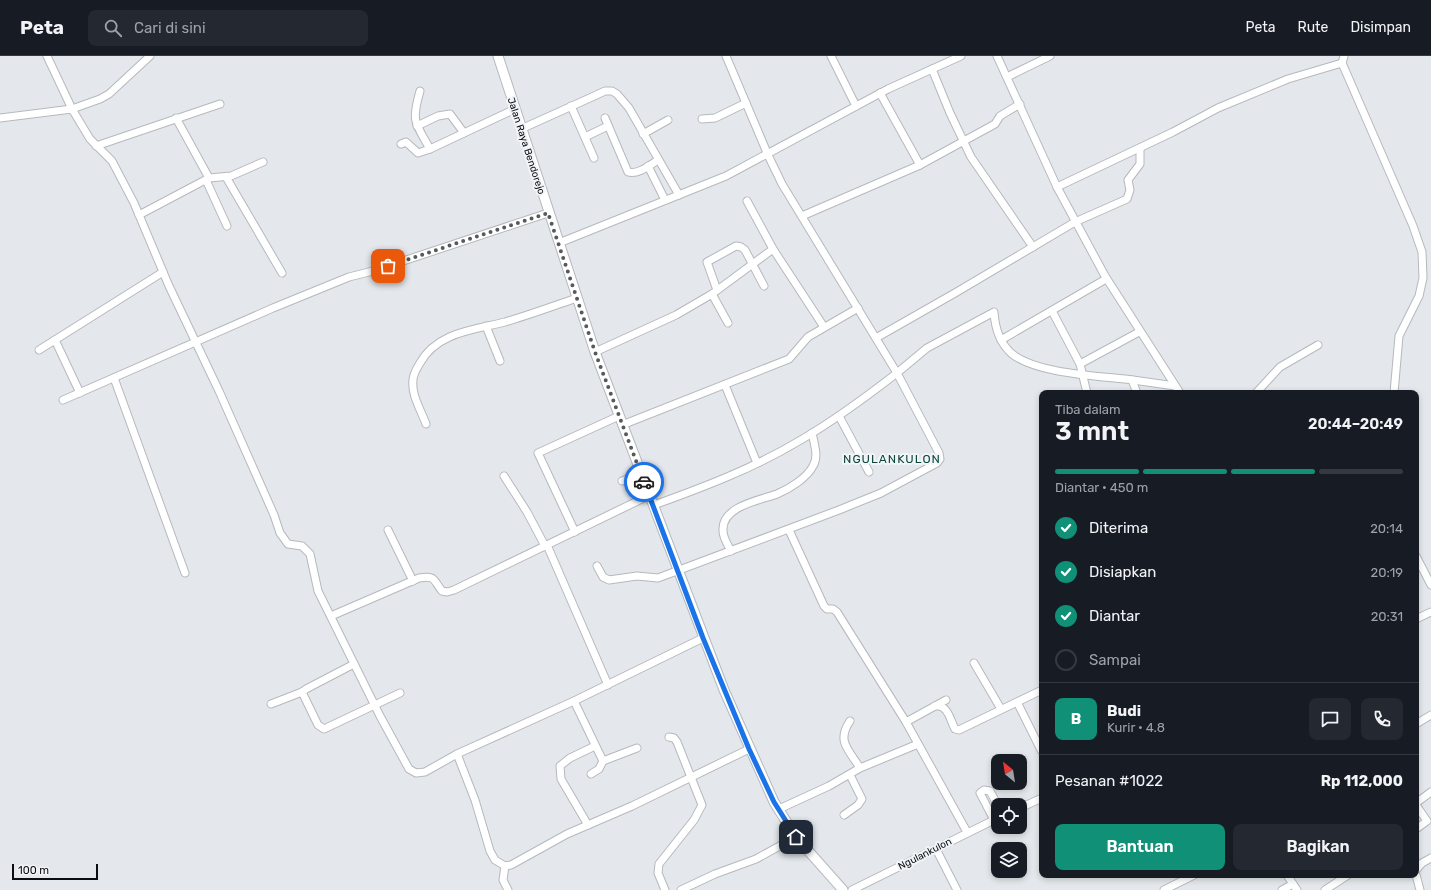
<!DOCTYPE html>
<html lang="id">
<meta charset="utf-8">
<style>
body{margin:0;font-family:Rubik,sans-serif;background:#242831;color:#f1f3f6;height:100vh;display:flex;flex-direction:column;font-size:15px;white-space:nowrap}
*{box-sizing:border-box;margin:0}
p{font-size:13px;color:#9ea1a6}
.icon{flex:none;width:22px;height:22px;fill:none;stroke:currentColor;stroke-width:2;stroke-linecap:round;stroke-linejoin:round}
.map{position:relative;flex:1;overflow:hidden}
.sheet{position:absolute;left:1039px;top:334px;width:380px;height:488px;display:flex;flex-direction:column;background:#171b24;border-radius:8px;box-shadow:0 2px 6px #0003}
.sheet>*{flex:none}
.needle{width:26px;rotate:330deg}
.controls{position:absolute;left:991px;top:698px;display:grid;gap:8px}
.controls a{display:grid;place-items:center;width:36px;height:36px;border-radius:8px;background:#171b24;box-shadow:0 2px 6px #0003;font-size:20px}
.scale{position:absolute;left:12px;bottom:10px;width:86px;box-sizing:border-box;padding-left:4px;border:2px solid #0b0d0e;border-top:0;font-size:11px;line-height:14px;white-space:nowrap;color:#0b0d0e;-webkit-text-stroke:3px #f1f5f9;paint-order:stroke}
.pin{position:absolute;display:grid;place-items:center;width:34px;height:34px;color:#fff;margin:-17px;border-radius:8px;box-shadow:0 2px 6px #0006}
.courier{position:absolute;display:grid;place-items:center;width:40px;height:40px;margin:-20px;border:3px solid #1a73e8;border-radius:50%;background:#fff;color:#222;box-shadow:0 1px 5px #0007}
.headline em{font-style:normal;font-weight:600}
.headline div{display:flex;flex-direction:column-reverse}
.headline{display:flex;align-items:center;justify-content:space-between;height:68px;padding:0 16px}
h1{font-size:26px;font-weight:600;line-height:30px}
.bar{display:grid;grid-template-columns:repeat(4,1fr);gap:6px 4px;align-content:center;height:48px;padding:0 16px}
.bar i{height:5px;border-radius:3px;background:#363941}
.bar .on{background:#0f9077}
.bar p{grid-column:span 4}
.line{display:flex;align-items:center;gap:10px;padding:0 16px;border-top:1px solid #363941}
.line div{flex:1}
.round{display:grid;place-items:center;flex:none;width:42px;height:42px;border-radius:8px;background:#242831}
ol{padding:0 16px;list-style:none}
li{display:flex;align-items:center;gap:12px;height:44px}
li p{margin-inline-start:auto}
li .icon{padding:4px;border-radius:50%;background:#0f9077;color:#fff;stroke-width:4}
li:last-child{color:#9ea1a6}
li i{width:22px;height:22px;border:2px solid #363941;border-radius:50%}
.cta{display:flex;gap:8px;margin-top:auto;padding:8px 16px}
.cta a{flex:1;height:46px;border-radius:8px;background:#0f9077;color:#fff;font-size:16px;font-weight:600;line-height:46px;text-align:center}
.cta a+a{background:#242831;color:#f1f3f6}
header{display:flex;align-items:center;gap:24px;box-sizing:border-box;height:56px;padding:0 20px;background:#171b24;border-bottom:1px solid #363941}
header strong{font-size:19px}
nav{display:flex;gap:22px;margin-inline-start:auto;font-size:14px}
.search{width:280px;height:36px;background:#242831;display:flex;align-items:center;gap:10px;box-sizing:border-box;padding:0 14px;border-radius:8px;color:#9ea1a6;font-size:15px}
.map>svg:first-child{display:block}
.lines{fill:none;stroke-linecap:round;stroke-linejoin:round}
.minor-casing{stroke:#b5b9bd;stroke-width:9}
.major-casing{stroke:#b5b9bd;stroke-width:11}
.minor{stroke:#fff;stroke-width:7}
.major{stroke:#fff;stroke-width:9}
.done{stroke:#575a5c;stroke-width:4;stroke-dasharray:0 7.2}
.route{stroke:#1a73e8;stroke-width:5}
.labels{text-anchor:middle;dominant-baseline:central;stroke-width:4;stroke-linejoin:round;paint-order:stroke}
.street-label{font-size:10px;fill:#0b0d0e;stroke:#f1f5f9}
.quarter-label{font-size:12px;letter-spacing:1px;fill:#0d4539;stroke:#f1f5f9}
</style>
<header>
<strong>Peta</strong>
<div class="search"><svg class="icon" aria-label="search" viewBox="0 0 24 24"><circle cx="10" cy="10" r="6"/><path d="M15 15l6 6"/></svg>Cari di sini</div>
<nav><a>Peta</a><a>Rute</a><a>Disimpan</a></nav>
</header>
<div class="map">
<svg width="1431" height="834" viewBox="0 0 1431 834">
<rect width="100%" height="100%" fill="#e4e8ec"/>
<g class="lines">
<defs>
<g id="minor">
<path d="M47,0l25,53 28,-10 9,-5 41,-38"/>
<path d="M831,0l25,50"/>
<path d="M997,0l60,131 48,89 75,117"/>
<path d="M1344,0l-2,7 71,163 9,26 1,26 -4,18 -20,40 -5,57"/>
<path d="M932,13l18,44 21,44 62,90"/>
<path d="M1007,21l43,-21"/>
<path d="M420,35c-9,31 -5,31 10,58"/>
<path d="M880,37l40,72"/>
<path d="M571,50l23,52"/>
<path d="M0,62l72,-9 18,30 22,22 22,42 35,83 50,105 55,124 6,18 8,11 14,2 8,8 8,37 62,125 29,53 7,4 9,-1 32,-18 117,-53 129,-63"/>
<path d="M176,62l33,60"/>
<path d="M605,62l23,54c10,3 22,-7 30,-12"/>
<path d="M702,63l13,-1 31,-15"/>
<path d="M417,70l21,-10 12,-2 14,19"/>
<path d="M521,73l71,-32 13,-6h7l5,3 12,14 50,87"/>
<path d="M643,78l25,-14"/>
<path d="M585,81l23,-11"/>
<path d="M401,88l5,-2 12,11 12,-4 85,-40"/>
<path d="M96,90l124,-42"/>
<path d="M648,110l17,34"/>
<path d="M226,121l56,96"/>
<path d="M206,124l21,46"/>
<path d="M1057,131l116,-55 45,-24 70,-29 54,-16"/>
<path d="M139,159l70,-37 22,-2 32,-14"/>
<path d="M802,160l118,-51 75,-41 5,-8 20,-12"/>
<path d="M559,187l167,-67 162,-87 73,-33"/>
<path d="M773,193l51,78"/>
<path d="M717,234l-10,-28 29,-16 5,1 4,3 19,36"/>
<path d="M712,238l16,29"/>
<path d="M1052,255l28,53 7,29"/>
<path d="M486,270l14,35"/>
<path d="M876,282l79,-45 120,-71 52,-23 3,-9 -2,-10 12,-16v-16"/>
<path d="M55,284l25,53"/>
<path d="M1001,284l105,-61"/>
<path d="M39,294l124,-78"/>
<path d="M595,296l81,-37 36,-21 61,-45 -26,-48"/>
<path d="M1080,308l59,-32"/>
<path d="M114,322l71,195"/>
<path d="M1132,324l5,13"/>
<path d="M725,329l32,78"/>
<path d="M1256,337l24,-26 38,-22"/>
<path d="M63,344l210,-92 76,-31 24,-6 175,-58"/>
<path d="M839,360l30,56"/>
<path d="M426,368c-5,-14 -15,-29 -13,-44 0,-6 4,-12 7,-17 17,-31 54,-33 85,-41 24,-7 48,-16 72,-24"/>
<path d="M622,369l167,-66 19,-22 50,-29"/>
<path d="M504,420l23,36 18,34"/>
<path d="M622,425l19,-7"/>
<path d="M654,449c50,-18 100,-37 145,-64 35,-20 67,-44 98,-68l-115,-189 -14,-29 -42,-99"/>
<path d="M388,474l25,51"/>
<path d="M789,474l35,76 3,3h6l4,3 69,110 61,110"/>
<path d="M575,476l-37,-79 81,-37"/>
<path d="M547,489l61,140"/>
<path d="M731,495c-3,-6 -8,-13 -8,-20 -2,-25 38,-31 54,-37 12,-5 30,-16 36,-28 6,-9 1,-23 -1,-33"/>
<path d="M1416,500l15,29"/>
<path d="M597,510l6,11 6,3 28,-4 21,2 181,-68 42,-17 56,-30 3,-4 -1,-6 -42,-80 30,-25 67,-36c1,16 5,30 17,41 24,21 90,23 122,27 14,2 28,4 42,6"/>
<path d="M331,560l88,-38c17,-3 14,2 23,13l5,1 7,-2 196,-95"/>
<path d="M1416,563l15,-7"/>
<path d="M974,607l27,46"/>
<path d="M302,636l16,33 6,4 76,-36"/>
<path d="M574,645l29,60 -4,8 -8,5"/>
<path d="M1017,646l25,-12"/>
<path d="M271,648l31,-12 4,-3 48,-25"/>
<path d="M935,650c13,-2 15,14 20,23l4,1 58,-28 25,50"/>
<path d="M850,665c-14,20 -1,29 10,47"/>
<path d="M906,666l40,-22"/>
<path d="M1416,668l15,-9"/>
<path d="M457,698l18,46 15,51 5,9 10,6 6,-1 56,-31 65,-28 117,-57"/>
<path d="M603,705l34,-13"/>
<path d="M1416,747l15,-11"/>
<path d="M1416,749l11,16 -11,8"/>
<path d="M1020,752l22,-10"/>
<path d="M779,753l50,-23 31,-18 58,-24"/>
<path d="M844,759l14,-10 4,-6 -12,-24"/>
<path d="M994,764l-14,-27 4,-3 6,1 8,15"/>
<path d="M588,769l-27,-46 -1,-13 10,-8 25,-12"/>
<path d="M936,793l21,41"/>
<path d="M505,810l-2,14 5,10"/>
<path d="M1416,814l6,-7 9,-5"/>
<path d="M1287,819l10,15"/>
<path d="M1416,819l4,15"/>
<path d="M665,834l-7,-17 1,-9 35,-44 8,-15 -25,-63 -3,-4 -5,-1"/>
<path d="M681,834l34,-16 41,-15 40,-22"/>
<path d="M852,834l146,-72"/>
<path d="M1164,834l30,-15"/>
<path d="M1282,834l11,-6"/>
<path d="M1325,834l23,-15"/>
</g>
<path id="major" d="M498,0l97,296 129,338 50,112 22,35 47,53"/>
</defs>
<!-- minor casing -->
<use href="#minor" class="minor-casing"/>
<!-- major casing -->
<use href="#major" class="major-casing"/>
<!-- minor -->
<use href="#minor" class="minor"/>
<!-- major -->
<use href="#major" class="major"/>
</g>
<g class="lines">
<!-- done -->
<path class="done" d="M388,210l160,-53 47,139 49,130"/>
<!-- route -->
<path class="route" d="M644,426l59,156 46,111 25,53 22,35"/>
</g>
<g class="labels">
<!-- street labels -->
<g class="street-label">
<text transform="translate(526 90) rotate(72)">Jalan Raya Bendorejo</text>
<text transform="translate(925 798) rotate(-27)">Ngulankulon</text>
</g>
<!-- quarter labels -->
<g class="quarter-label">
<text x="892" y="403">NGULANKULON</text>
</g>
</g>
</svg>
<div class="controls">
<a><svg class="needle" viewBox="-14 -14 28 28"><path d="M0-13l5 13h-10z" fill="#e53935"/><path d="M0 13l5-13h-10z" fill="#9ea1a6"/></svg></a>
<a><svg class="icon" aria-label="locate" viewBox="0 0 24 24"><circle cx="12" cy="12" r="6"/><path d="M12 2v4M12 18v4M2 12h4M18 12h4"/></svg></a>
<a><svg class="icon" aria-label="layers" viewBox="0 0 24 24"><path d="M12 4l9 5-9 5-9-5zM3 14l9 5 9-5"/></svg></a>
</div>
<div class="scale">100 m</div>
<div class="pin" style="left:388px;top:210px;background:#ea580c"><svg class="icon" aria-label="bag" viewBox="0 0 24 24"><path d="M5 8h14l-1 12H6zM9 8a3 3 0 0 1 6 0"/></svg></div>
<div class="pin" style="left:796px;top:781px;background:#1f2937"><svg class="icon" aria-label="home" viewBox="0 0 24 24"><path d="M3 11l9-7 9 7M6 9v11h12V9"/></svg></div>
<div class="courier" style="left:644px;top:426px"><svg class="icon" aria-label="car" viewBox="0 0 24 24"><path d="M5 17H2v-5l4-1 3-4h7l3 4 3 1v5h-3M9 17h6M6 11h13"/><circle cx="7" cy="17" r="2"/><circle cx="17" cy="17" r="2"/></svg></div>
<section class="sheet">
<div class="headline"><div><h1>3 mnt</h1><p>Tiba dalam</p></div><em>20:44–20:49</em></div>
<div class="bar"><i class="on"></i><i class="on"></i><i class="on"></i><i></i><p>Diantar · 450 m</p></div>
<ol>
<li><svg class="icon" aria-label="check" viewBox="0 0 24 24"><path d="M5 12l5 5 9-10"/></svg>Diterima<p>20:14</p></li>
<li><svg class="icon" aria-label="check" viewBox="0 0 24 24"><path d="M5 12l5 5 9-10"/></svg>Disiapkan<p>20:19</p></li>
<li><svg class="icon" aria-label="check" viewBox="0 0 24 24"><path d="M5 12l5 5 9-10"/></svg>Diantar<p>20:31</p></li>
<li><i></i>Sampai</li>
</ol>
<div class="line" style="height:72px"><b class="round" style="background:#0f9077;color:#fff">B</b><div><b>Budi</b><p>Kurir · 4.8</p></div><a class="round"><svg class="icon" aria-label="chat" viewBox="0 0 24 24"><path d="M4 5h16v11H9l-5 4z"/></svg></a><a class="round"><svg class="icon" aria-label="phone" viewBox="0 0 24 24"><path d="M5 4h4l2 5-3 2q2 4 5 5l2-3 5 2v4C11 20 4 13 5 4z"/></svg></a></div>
<div class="line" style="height:52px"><div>Pesanan #1022</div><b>Rp 112,000</b></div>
<div class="cta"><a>Bantuan</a><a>Bagikan</a></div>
</section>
</div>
